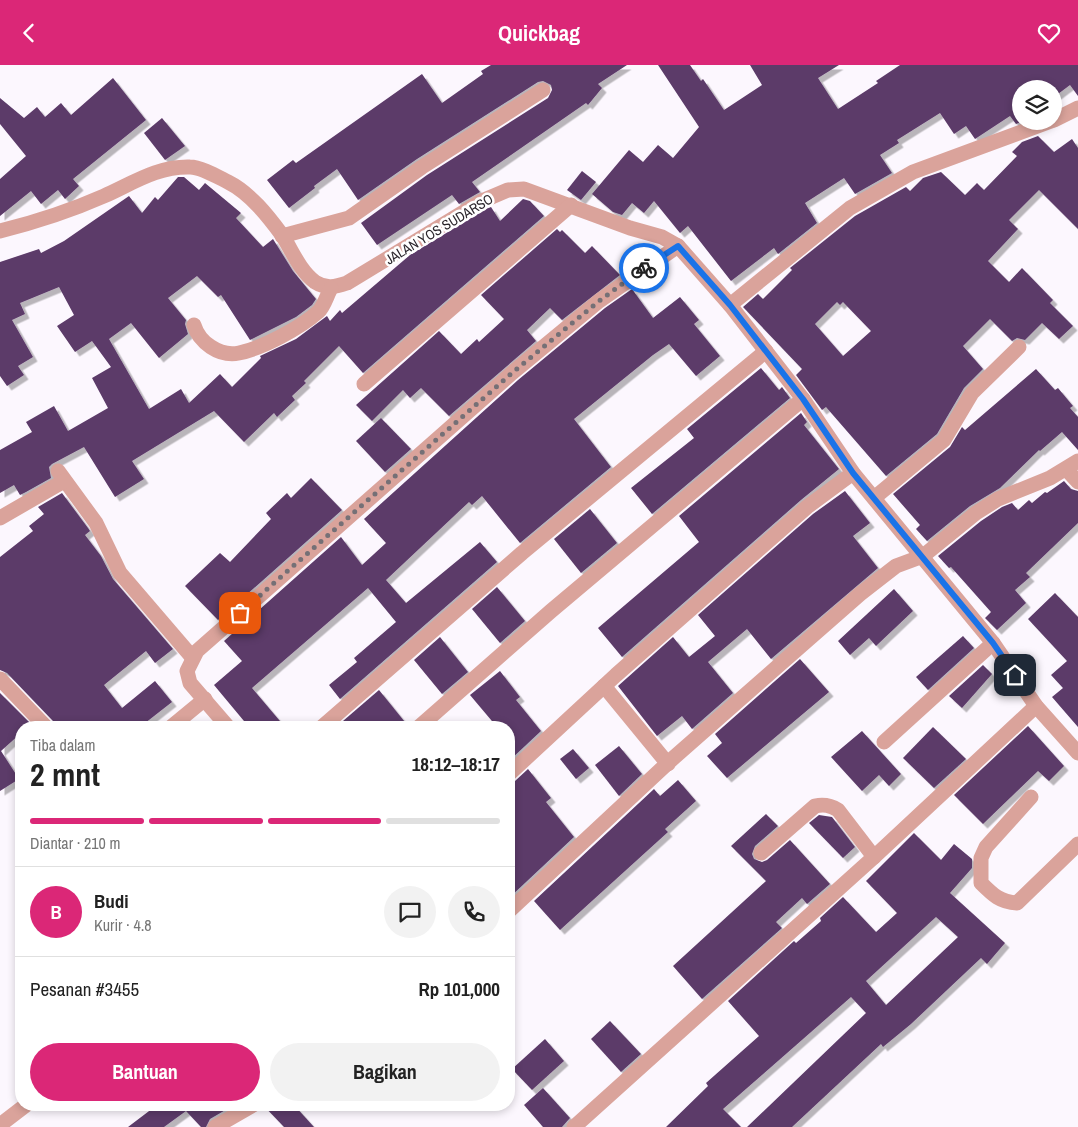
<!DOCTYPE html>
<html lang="id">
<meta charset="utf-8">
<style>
body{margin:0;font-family:"Archivo Narrow",sans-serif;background:#f2f2f2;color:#222;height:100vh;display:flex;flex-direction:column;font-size:19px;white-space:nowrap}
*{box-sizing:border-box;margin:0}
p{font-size:16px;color:#767676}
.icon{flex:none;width:28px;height:28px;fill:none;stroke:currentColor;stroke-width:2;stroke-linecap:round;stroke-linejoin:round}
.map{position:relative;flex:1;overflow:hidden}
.sheet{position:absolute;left:15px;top:656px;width:500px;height:390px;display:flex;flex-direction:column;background:#fff;border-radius:20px;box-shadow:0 2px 8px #0003}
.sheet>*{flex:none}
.controls{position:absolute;left:1012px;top:15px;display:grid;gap:10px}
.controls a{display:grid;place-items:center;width:50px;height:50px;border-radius:50%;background:#fff;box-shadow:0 2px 8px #0003;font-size:25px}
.pin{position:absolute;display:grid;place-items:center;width:42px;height:42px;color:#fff;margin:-21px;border-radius:10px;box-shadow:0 2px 8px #0006}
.courier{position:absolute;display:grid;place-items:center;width:50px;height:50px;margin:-25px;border:4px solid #1a73e8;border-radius:50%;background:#fff;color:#222;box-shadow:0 1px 6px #0007}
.headline em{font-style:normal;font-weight:800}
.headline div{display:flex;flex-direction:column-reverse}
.headline{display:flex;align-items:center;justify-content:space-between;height:85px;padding:0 15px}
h1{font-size:32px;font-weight:800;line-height:38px}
.bar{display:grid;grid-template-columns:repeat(4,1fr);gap:8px 5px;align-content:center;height:60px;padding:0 15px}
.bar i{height:6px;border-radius:4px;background:#e0e0e0}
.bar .current{background:#db2777}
.bar p{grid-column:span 4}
.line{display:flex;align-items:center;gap:12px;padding:0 15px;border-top:1px solid #e0e0e0}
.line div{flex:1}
.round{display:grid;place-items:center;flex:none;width:52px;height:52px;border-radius:26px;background:#f2f2f2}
.primary-button{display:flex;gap:10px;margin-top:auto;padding:10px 15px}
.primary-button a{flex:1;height:58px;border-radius:30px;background:#db2777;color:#fff;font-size:20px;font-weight:800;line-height:58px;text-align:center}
.primary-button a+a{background:#f2f2f2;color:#222}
header{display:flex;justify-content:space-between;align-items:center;height:65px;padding:0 15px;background:#db2777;color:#fff;font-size:22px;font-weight:800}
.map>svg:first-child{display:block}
.building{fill:#5c3a69;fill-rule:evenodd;filter:url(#shadow)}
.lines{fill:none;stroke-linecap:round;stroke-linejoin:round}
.minor{stroke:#daa39b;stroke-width:15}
.done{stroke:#757076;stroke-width:5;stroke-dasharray:0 9}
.route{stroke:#1a73e8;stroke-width:6}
.labels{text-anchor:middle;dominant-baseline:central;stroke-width:5;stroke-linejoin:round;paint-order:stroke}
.street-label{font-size:14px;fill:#2c272d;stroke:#fff}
</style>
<header><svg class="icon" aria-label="back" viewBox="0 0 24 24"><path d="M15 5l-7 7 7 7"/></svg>Quickbag<svg class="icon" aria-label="heart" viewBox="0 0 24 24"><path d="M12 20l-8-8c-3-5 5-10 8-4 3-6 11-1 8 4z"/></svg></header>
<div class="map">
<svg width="1078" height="1062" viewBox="0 0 1078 1062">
<defs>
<filter id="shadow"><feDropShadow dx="4.5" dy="4.5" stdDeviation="0" flood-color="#0004"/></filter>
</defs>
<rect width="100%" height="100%" fill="#fcf7fe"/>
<!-- building -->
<g class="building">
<path d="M491,0h136l-29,19 4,4 -14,17 -2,-2 -114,79 8,10 -21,12 -7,-9 -75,50 -16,-22 66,-48 121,-77 4,-8 -1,-5 -8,-4 -5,1 -121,77 -59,41 -21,-31 -23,17 1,2 -26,20 -22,-28 26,-20 3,3 126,-89 20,29 41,-29 -2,-3z"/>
<path d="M658,0h32l11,16 2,-2 21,31 38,-25 -12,-20h89l-21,13 20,31 40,-26 -2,-2 24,-16h178v31l-8,-11 -16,12v-8h-33v33l-5,2 -6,-8 -35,23 -9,-13 -12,8 -14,-21 -43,27 2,3 -19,12 12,18 -37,21 -11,-16 -39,25 12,20 -39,31 -4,-6 -43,33 -43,-55 -8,7 -26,-32 -10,12 -12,-10 -10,12 -9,-3 -21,-18 37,-44 14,12 15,-17 15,13 26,-31z"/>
<path d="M113,13l33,42 -73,59 6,7 -14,13 -7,-9 -17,14 -10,-13 -31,25v-37l26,-23 -26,-32v-26l24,20 13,-11 8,10 16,-14 10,12z"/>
<path d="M162,53l23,28 -20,14 -21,-27z"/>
<path d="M1038,71l16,16 18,-13 6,9v81l-39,-39 -30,30 9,9 -30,32 21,21 13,-14 31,32 -3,3 23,23 -14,13 -17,-16 -17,17 -8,-2 -5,3 -22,-22 -27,27 20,23 -19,19 -27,46 -51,42 -60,-69 -4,3 -26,-35 6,-6 -59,-62 15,-13 5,5 29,-29 -2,-2 65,-52 51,-29 4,4 13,-13 18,-6 24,23 12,-12 7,7 33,-34 -5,-4 10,-10zM837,237l3,3 3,-3 28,29 -28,25 -28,-32z"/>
<path d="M582,106l14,11 -15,18 -14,-10z"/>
<path d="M178,112h6l15,13 6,-7 36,30 -5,5 27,29 10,-8 20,32 23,28 -4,6 -16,12 -46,23 -29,-45 -3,2 -21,-21 -29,22 18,22 -1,4 3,10 -29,24 -28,-35 -22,16 40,70 32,-20 8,14 31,-29 12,13 29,-29 -1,-2 36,-17 31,-23 3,5 10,-11 2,3 68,-58 76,-46 5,-2 9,14 23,-22 7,2 14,15 -181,157 -24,-27 -35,35 2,2 -14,13 3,4 -18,17 -3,-4 -30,29 -30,-31 -82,50 12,18 -29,18 -31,-50 -32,17 -3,3 2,11 -25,14 -6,3 -6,-10 -14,8v-43l32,-18 -6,-10 28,-16 14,25 40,-23 -16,-30 19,-11 -19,-26 -17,11 -18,-26 17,-11 -15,-28 -39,16 5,11 -13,6 21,37 -15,9 6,9 -17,11 -7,-10v-114l39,-13 2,4 23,-12 65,-45 13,17 13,-16 3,3z"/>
<path d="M557,164l3,3 2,-2 23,23 7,-7 28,29 -58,45 -12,-12 -23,22 9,11 -87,75 -28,-28 -11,10 -7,-8 -31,31 -16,-16 83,-74 22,23 16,-15 2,3 25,-23 -23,-24z"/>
<path d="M632,224l21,29 27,-21 19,23 -5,4 26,32 -24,20 -27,-32 -16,11 -79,64 37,48 -91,76 -38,-47 -10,9 -3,-3 -83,78 20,23 74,-61 17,20 -157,137 -11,-14 28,-23 -3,-4 42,-36 -28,-34 -116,100 33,39h-36l-35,-42 28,-24 -18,-20 117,-104 21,28 24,-22 -22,-24 154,-139 87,-72z"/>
<path d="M761,303l18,22 3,-3 8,11 -138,116 -21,-26 63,-50 -7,-9z"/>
<path d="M1036,304l19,21 3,-2 15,18 -3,2 8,9v33l-16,-18 -22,19 -1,-1 -39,38 -30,18 -43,35 -11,-12 4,-4 -27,-31 57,-47 12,-20 3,3z"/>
<path d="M801,348l6,9 -3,3 35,44 -38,31 -179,157 -24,-29 101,-86 -20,-26z"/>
<path d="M381,353l30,31 -26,23 -29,-31z"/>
<path d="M311,413l31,32 -124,110 -33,-34 35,-33 10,9 41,-43 -5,-6 21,-20 4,5z"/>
<path d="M1064,416l7,8 7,2v32l-52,50 4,4 -15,13 11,13 -29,27 -12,-12 6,-6 -40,-45 -2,1 -11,-12 43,-35 21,-14 10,-4 6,7 11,-10 3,3 13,-11 2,1z"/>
<path d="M845,426l25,32 -17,13 25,32 -107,91 -24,-30 -39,33 25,31 -41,36 -10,-13 -25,20 -39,-50 55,-49 16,20 26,-21 -17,-21 115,-101z"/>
<path d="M62,428l26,35 2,3 -5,4 16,21 12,23 60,70 -18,14 -9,-12 -42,34 18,23 33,-27 17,21 -32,25h-85l-2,-6 -46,-48 -7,-3v-113l33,-26 -4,-5 15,-12 -6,-7z"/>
<path d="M590,444l27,34 -36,30 -27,-34z"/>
<path d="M497,522l28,34 -25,22 -28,-34z"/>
<path d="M894,524l19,22 -37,35 -7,-8 -19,17 -12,-14z"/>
<path d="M1055,528l23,24v110l-26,-30 11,-9 -12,-13 16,-14 -39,-42z"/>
<path d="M963,571l11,12 -46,42 -12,-13z"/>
<path d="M440,572l28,35 -26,22 -28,-34z"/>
<path d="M800,594l29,33 -102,86 -20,-22 15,-13 -7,-9z"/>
<path d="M983,600l9,9 -30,34 -13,-12z"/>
<path d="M500,606l20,26 -4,3 25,31 -32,30v-34h-12l-27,-32z"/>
<path d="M379,625l30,37h-73z"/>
<path d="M0,628l34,34h-13v6l-20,18 18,28 -19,12z"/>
<path d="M1028,661l36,40 -15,15 -11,-10 -55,53 -29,-29z"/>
<path d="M933,662l33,32 -32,29 -31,-30z"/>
<path d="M862,666l39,43 -12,12 -10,-11 -17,16 -31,-34z"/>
<path d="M619,681l23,28 -23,22 -24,-31z"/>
<path d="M573,684l16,19 -13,11 -16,-20z"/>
<path d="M528,704l23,29 -5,4 28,35 -65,61v-115l6,-2z"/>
<path d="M678,715l18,21 -31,28 3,3 -108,98 -26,-29 120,-112 6,7z"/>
<path d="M766,749l12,12 -23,20 -3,8 2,5 8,3 5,-2 23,-20 40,44 -23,20 -5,-6 -26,24 6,6 -80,71 -29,-33 93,-85 -35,-35z"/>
<path d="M819,750l13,2 23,30 -12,11 -34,-35z"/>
<path d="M914,768l27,27 13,-16 18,15v9l-22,25 55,50 -18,21 -6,-6 -70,66 -28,23 -2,-3 -89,83h-45l119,-114 -15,-16 -128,112 18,18h-75l42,-41 -2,-3 53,-47 -31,-35 66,-60 2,2 25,-22 -1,-3 23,-21 33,35 21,-19 -31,-32zM936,852l22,20 -72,68 -20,-24z"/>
<path d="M610,956l31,33 -20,18 -30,-33z"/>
<path d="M545,974l19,22 -32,29 -20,-21z"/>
<path d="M543,1023l27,30 -8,9h-19l-19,-22z"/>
<path d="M157,1040h77l-24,14 -4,8h-5l-15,-16 -22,16h-36z"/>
<path d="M263,1040h31l20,22h-30z"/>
</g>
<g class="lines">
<!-- minor -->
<g class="minor">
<path d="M1054,55l24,-12"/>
<path d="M0,166c36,-9 70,-20 104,-35 29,-13 54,-30 86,-29 11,0 28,10 38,15 22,11 40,34 54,53 10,15 17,35 33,47 11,7 20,5 32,1l135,-82 26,-11 16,-1 106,39 32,9 16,9 52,59 73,94 50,74 140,170 43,63 42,47"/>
<path d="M282,171l67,-18 73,-51 121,-77"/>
<path d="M730,240l120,-97 63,-36 138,-51"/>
<path d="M194,260c5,17 25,32 45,28 24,-5 61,-25 79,-41 6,-5 9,-17 13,-24"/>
<path d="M364,319l207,-179"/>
<path d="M1066,404l12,13"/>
<path d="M58,406l38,52 24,50 72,84"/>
<path d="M874,433l70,-58 28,-47 47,-46"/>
<path d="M0,453l64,-37"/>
<path d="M0,614l46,48"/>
<path d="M604,621l64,78"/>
<path d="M171,662l34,-28"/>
<path d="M228,662l-38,-44 -3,-12 10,-20 315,-278 87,-72 79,-55"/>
<path d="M322,662l200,-174 244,-202"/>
<path d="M419,662l132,-116 252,-212"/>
<path d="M884,677l109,-99"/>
<path d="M509,709l107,-99 191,-168 46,-34"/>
<path d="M1031,732l-45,50 -5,11v25c12,12 19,19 36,20l61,-59"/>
<path d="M761,788l54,-47c9,-2 15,-1 23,4l36,47"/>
<path d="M509,846l161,-150 190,-167 36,-28 27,-10 53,-43 22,-14 52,-21 28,-17"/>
<path d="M0,1060l26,-20"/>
<path d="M215,1062l38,-22"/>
<path d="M574,1062l300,-270 162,-151"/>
</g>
</g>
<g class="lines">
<!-- done -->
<path class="done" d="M240,548l272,-240 87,-72 45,-33"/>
<!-- route -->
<path class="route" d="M644,203l34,-22 52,59 73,94 50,74 140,170 22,32"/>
</g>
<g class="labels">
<!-- street labels -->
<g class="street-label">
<text transform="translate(439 164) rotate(-31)">JALAN YOS SUDARSO</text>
</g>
</g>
</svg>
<div class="controls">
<a><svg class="icon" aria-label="layers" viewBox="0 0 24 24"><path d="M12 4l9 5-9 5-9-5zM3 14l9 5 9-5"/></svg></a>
</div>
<div class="pin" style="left:240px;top:548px;background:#ea580c"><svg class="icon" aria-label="bag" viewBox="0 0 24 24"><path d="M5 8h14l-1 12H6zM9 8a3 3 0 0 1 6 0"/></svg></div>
<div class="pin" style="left:1015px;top:610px;background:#1f2937"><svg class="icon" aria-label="home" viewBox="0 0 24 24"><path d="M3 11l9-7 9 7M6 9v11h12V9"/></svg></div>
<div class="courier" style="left:644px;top:203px"><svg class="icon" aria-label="bike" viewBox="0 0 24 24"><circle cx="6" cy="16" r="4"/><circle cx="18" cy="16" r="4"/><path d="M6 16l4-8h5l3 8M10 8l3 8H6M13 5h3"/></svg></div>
<section class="sheet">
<div class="headline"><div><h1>2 mnt</h1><p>Tiba dalam</p></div><em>18:12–18:17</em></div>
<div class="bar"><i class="current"></i><i class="current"></i><i class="current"></i><i></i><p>Diantar · 210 m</p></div>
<div class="line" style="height:90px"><b class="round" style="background:#db2777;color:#fff">B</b><div><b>Budi</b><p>Kurir · 4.8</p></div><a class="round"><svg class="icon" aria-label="chat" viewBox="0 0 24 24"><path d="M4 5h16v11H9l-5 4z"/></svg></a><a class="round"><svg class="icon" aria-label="phone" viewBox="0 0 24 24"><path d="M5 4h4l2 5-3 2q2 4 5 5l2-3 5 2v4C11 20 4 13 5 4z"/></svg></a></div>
<div class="line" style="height:65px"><div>Pesanan #3455</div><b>Rp 101,000</b></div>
<div class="primary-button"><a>Bantuan</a><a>Bagikan</a></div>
</section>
</div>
